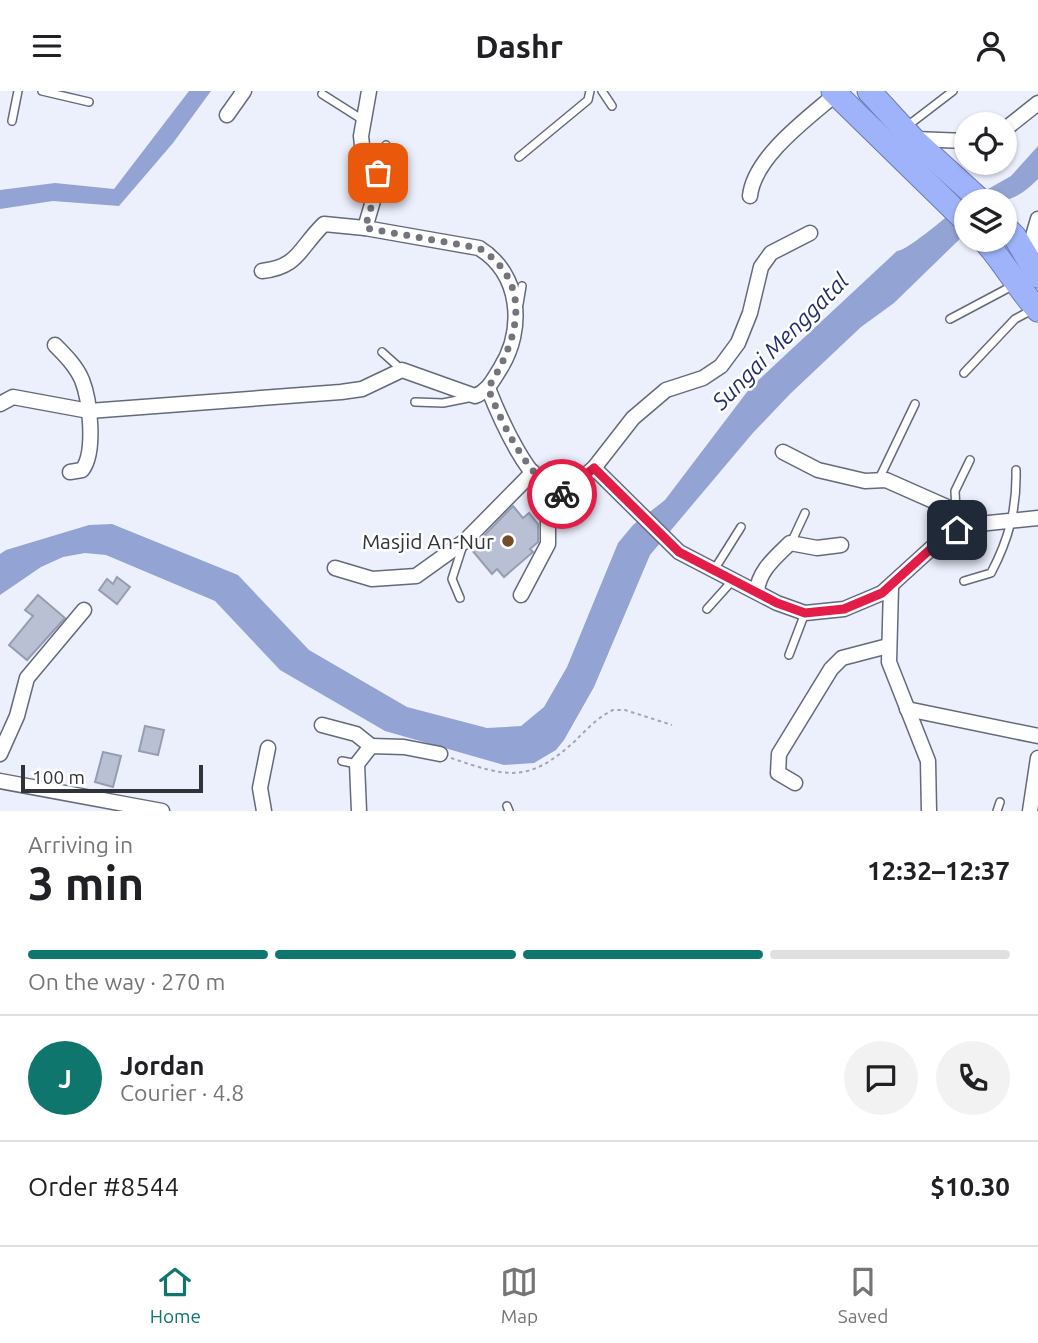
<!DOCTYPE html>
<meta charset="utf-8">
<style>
body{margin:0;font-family:Ubuntu,sans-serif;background:#f2f2f2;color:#202124;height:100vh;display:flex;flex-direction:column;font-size:26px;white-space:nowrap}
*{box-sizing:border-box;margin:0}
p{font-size:23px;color:#757577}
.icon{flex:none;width:38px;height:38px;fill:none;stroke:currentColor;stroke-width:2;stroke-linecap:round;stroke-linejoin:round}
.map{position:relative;height:720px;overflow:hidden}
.details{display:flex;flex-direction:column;background:#fff;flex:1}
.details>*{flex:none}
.buttons{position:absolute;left:954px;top:21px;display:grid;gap:14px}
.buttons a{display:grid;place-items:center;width:63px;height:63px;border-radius:50%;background:#fff;box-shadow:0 2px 5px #0004;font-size:35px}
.scale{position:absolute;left:21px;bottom:18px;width:182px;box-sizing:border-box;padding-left:7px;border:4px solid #30333a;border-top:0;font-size:19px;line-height:24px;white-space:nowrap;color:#30333a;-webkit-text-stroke:5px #fff;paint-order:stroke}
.pin{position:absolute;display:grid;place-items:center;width:60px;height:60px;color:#fff;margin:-30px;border-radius:14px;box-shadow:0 4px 10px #0006}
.courier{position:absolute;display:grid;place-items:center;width:70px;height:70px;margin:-35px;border:5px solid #e11d48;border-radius:50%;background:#fff;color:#222;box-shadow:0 2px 9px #0007}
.headline em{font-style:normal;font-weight:700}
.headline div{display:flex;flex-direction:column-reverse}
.headline{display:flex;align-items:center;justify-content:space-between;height:119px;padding:0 28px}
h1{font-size:46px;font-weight:700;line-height:52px}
.bar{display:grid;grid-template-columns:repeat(4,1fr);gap:10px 7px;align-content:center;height:84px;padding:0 28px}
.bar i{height:9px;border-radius:5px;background:#e0e0e0}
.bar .active{background:#0f766e}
.bar p{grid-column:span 4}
.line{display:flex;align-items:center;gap:18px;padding:0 28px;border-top:2px solid #e0e0e0}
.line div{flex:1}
.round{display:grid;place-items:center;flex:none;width:74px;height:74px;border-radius:37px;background:#f2f2f2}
header{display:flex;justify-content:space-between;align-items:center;height:91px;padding:0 28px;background:#fff;font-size:32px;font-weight:700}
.tabs{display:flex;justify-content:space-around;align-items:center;height:98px;border-top:2px solid #e0e0e0;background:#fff;font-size:19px;color:#757577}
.tabs a{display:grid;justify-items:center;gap:4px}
.tabs .active{color:#0f766e}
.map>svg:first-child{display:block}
.water{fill:#93a3d3}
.building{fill:#b9c0d4;stroke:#969db0;stroke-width:2}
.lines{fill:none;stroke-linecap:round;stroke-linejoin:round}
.service-casing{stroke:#646a7c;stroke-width:10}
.minor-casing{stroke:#646a7c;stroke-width:17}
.trunk-casing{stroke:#687ab6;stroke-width:25}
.path{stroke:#a3a6b1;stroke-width:2;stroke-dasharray:3.5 3.5;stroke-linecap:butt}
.service{stroke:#fff;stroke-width:7}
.minor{stroke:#fff;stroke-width:14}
.trunk{stroke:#9eb3fa;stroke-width:23}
.done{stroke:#72757e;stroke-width:7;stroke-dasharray:0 12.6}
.route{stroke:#e11d48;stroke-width:9}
.poi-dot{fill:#734c2a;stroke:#fff;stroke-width:2.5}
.labels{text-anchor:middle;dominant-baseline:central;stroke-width:5;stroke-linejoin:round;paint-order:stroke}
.poi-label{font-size:21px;fill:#30333a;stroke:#fff;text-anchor:end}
.water-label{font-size:23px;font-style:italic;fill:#222e69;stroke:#fff}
</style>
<header><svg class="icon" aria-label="menu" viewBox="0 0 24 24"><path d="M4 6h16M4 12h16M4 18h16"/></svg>Dashr<svg class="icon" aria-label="person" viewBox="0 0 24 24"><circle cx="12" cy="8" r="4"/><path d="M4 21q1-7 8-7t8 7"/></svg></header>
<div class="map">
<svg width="1038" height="720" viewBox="0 0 1038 720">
<rect width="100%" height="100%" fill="#ecf0fd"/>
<!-- water -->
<g class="water">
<path d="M189,0h22l-38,52 -54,63 -66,-5 -53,8v-19l55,-7 59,6z"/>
<path d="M1038,55v33c-25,26 -38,22 -71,22l44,-25z"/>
<path d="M966,111v31l-72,70 -33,24 -71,67 -38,40 -102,121 -56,132 -30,53 -8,10 -22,13 -30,2 -119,-34 -105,-61 -65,-69 -109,-46 -21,-2 -22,4 -22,10 -41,28v-41l6,-4 83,-25 23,-1 126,51 71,75 98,57 80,21 34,-2 23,-19 23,-40 51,-124 15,-18 32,-25 85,-112 147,-137c11,0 55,-40 69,-49z"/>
</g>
<!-- building -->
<g class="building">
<path d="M513,415l10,12 6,-5 9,11v18l-8,7 3,3 -29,25 -7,-8 -5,5 -21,-25z"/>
<path d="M117,486l13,10 -13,17 -18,-14 8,-11 6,5z"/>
<path d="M38,504l27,23 -38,42 -18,-15 24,-29 -8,-6z"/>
<path d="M145,635l19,4 -6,25 -19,-4z"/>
<path d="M103,661l18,4 -8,31 -18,-5z"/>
</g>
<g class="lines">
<defs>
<g id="service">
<path d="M42,0l47,11"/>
<path d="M602,0l10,15"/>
<path d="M322,3l41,26"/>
<path d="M12,30l6,-30"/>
<path d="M906,36l47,-36"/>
<path d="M519,66l69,-57 2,-9"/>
<path d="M374,87l9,-16 3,-17"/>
<path d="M519,213l3,-18"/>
<path d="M950,228l64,-34"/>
<path d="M382,261l20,18"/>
<path d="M964,282l51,-54 17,-9"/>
<path d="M415,311l28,1 30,-6"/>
<path d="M879,388l36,-75"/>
<path d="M956,419l-1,-19 15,-31"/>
<path d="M791,452l14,-30"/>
<path d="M714,479l27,-43"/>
<path d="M964,490l27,-8c18,-34 26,-65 25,-103"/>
<path d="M460,507l-8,-19 11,-34"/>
<path d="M707,518l26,-29"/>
<path d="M789,564l16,-42"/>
<path d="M342,670l15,3"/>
<path d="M507,715l2,5"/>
<path d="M997,720l3,-9"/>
</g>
<g id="minor">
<path d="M227,24l17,-24"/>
<path d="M1004,39l34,-27"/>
<path d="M914,48l52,2"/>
<path d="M750,105c4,-39 58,-78 86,-102"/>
<path d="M1033,168l-2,-16 7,-24"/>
<path d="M262,180c37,-4 37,-23 62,-47l41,4"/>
<path d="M55,254c10,10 21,21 27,35 8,20 14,73 0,90l-12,2"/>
<path d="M488,297c11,28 42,101 73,107l33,-27 39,-50 33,-28 37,-12 18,-12 17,-23 12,-30 11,-46 10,-14 39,-20"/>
<path d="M0,313l13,-7 76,14 252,-19 21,-3 40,-19 73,26c13,-5 18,-16 25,-27 25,-40 21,-95 -21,-121l-114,-20 10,-34 -2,-16 -9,-14 -3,-28 8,-45"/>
<path d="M783,361l35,18 47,11 21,-1 70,31 13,14"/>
<path d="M594,377l85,84 98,51 28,10 39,-4 38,-16 54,-49 20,-14 13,-5 69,-7"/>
<path d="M335,477l37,11 44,-3 49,-35 68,-69"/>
<path d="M891,496l-2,75 39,99 1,50"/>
<path d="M757,501c1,-21 19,-35 33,-49l27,5 24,-3"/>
<path d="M521,504l27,-51v-29l5,-22"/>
<path d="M907,618l131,27"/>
<path d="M322,634l34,9 15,12"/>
<path d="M0,663l17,-38 10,-38 57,-68"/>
<path d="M0,690l162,30"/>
<path d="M795,692l-17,-10 1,-19 52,-85 11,-11 46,-12"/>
<path d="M264,720l-4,-23 8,-40"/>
<path d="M359,720l-2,-47 14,-18 33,1 36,7"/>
<path d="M1030,720l8,-53"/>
</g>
<g id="trunk">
<path d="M833,0l133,130"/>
<path d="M869,0l44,48 68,62"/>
<path d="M1004,135l11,11 23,39"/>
<path d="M984,149c20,22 33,47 54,70"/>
</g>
</defs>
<!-- service casing -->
<use href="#service" class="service-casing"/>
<!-- minor casing -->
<use href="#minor" class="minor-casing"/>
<!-- trunk casing -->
<use href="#trunk" class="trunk-casing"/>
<!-- path -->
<path class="path" d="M451,667c56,19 77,26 124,-17 11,-11 23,-24 38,-31h12l47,15"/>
<!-- service -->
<use href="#service" class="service"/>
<!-- minor -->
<use href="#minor" class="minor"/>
<!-- trunk -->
<use href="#trunk" class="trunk"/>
</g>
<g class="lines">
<!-- done -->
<path class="done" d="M378,82l-5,6 2,15 -10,34 114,20c57,36 38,94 9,140 15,39 35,76 65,105l9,1"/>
<!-- route -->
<path class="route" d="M562,403l32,-26 85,84 98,51 28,10 39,-4 38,-16 54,-49 21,-14"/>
</g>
<!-- markers -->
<circle class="poi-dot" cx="508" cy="450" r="7"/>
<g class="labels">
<!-- poi labels -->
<g class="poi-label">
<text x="494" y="450">Masjid An-Nur</text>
</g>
<!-- water labels -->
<g class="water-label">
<text transform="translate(780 250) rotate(-45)">Sungai Menggatal</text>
</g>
</g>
</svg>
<div class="buttons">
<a><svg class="icon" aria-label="locate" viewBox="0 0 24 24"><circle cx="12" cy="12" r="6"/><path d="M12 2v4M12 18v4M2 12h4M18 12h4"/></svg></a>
<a><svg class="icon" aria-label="layers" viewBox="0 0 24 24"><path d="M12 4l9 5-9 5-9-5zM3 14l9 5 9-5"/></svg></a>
</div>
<div class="scale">100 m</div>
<div class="pin" style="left:378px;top:82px;background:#ea580c"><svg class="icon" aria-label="bag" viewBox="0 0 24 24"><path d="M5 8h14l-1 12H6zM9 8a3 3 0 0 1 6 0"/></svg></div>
<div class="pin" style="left:957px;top:439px;background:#1f2937"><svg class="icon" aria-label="home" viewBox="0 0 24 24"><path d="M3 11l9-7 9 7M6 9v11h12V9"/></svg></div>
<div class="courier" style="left:562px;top:403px"><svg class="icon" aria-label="bike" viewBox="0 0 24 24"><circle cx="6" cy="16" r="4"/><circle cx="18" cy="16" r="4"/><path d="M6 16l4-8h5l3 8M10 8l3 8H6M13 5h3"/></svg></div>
</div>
<section class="details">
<div class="headline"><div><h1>3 min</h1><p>Arriving in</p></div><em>12:32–12:37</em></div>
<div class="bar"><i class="active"></i><i class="active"></i><i class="active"></i><i></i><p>On the way · 270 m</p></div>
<div class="line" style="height:126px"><b class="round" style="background:#0f766e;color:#fff">J</b><div><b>Jordan</b><p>Courier · 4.8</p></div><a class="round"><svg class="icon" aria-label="chat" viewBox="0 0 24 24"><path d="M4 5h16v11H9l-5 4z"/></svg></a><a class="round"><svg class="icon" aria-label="phone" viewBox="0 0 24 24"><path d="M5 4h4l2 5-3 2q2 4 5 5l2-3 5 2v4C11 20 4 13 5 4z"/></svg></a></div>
<div class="line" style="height:91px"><div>Order #8544</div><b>$10.30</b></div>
</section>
<nav class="tabs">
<a class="active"><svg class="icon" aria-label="home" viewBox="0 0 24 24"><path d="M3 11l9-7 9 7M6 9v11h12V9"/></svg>Home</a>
<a><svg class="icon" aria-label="map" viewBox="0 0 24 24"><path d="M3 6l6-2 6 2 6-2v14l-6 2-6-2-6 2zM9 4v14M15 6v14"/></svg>Map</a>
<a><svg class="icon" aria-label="saved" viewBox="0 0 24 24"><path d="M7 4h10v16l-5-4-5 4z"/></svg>Saved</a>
</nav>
